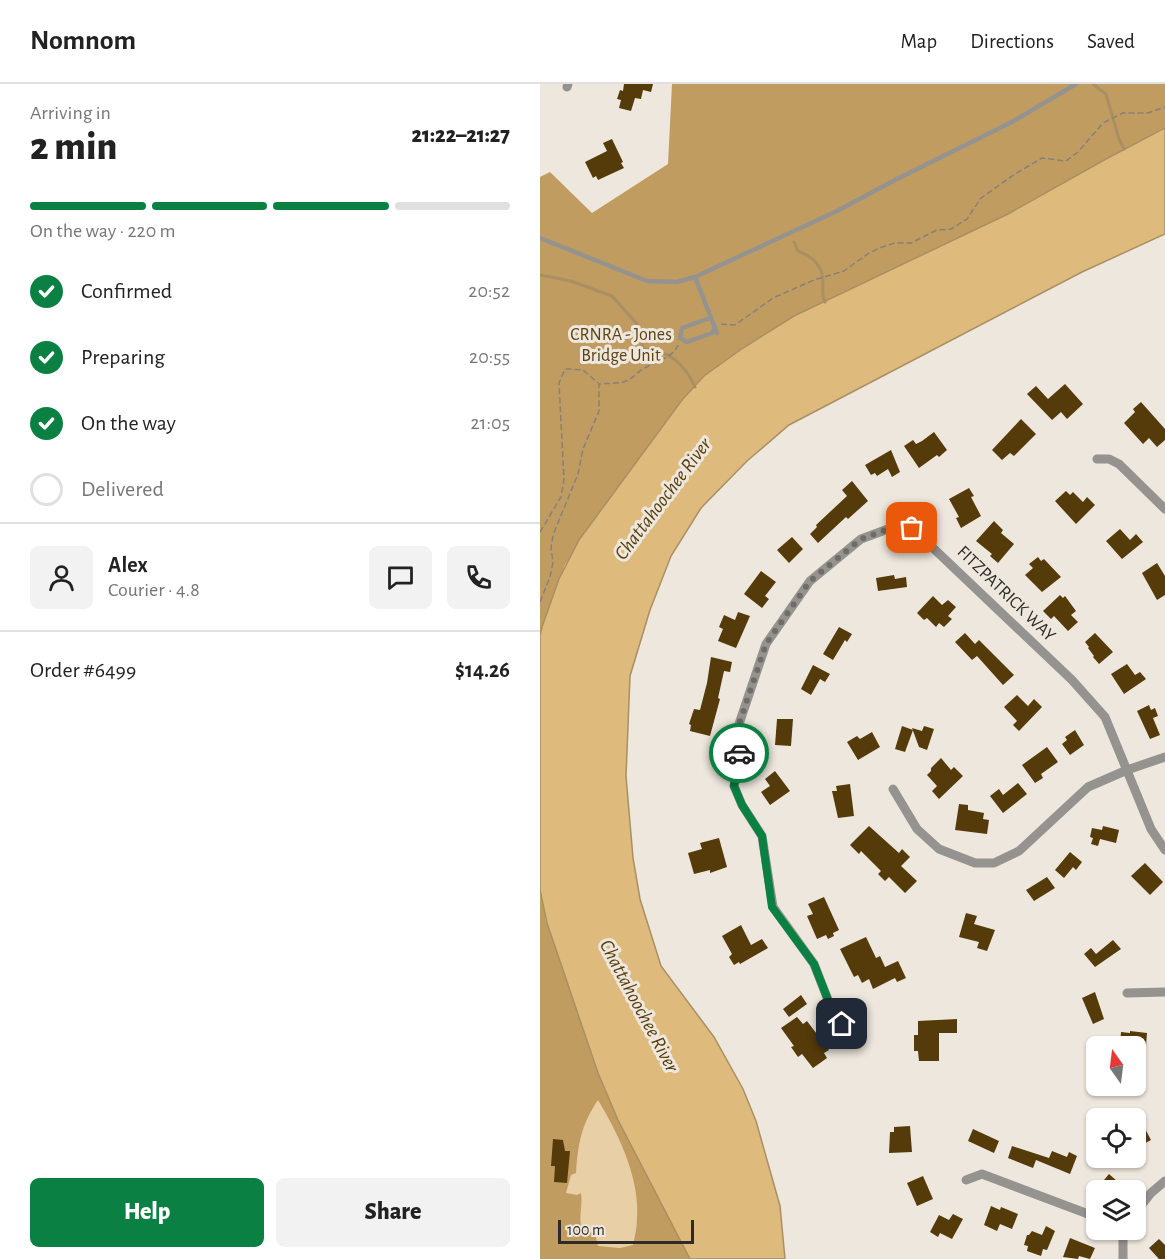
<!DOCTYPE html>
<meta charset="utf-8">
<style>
body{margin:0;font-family:"Alegreya Sans",sans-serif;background:#f2f2f2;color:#222;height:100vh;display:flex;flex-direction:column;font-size:22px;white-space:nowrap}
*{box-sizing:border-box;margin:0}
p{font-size:20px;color:#767676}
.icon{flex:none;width:33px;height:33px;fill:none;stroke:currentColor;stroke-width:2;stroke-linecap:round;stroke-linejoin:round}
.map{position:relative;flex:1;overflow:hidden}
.panel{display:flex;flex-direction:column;background:#fff;width:540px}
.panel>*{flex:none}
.needle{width:39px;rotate:346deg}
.buttons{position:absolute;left:546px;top:952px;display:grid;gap:12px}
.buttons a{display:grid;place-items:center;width:60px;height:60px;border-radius:9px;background:#fff;box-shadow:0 2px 4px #0004;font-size:30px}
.scale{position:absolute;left:18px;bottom:15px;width:136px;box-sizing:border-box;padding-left:6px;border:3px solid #2d2b27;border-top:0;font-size:16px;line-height:21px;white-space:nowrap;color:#2d2b27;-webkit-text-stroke:4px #ede7dd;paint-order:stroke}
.pin{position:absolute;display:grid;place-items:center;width:51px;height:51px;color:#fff;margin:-26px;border-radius:12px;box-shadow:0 3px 9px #0006}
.courier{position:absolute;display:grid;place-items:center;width:60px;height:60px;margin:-30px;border:4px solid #0b8043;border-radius:50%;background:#fff;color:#222;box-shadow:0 2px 8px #0007}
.head em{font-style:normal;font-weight:800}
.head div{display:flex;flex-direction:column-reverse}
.head{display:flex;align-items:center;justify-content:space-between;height:102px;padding:0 30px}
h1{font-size:39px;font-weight:800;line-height:45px}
.bar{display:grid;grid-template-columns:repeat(4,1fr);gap:9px 6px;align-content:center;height:72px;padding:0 30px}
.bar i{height:8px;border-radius:4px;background:#e0e0e0}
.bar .selected{background:#0b8043}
.bar p{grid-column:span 4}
.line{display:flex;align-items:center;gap:15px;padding:0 30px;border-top:2px solid #e0e0e0}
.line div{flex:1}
.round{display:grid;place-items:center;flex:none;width:63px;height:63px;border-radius:9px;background:#f2f2f2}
ol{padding:0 30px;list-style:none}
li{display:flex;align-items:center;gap:18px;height:66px}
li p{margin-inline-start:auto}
li .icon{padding:6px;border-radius:50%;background:#0b8043;color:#fff;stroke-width:4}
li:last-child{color:#767676}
li i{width:33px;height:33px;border:3px solid #e0e0e0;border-radius:50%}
.cta{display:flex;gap:12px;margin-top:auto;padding:12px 30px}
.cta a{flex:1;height:69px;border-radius:9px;background:#0b8043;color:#fff;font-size:24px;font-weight:800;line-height:69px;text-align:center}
.cta a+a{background:#f2f2f2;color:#222}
header{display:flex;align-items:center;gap:36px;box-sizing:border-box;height:84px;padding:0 30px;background:#fff;border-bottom:2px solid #e0e0e0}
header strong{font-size:28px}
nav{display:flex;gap:33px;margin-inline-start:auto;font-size:21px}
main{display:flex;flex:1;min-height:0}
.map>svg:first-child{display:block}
.green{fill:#e9cfa6}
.forest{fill:#c19c60;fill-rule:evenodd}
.water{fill:#dfba7d;stroke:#aa8f63;stroke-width:1.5}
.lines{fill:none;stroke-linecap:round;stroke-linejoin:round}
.stream{stroke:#aa8f63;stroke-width:3}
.building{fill:#553b0a}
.path{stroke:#85817a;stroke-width:1.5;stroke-dasharray:6 3;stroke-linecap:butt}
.lane{stroke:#95938f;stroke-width:4.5}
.street{stroke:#95938f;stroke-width:9}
.done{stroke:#706d67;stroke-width:6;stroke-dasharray:0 10.8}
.route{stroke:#0b8043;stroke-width:8}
.labels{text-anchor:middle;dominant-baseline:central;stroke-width:6;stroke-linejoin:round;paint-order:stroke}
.park-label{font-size:18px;fill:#5d4314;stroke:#ede7dd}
.street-label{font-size:18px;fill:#2d2b27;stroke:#ede7dd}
.water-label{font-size:20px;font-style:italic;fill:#573d0c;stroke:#ede7dd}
</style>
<header>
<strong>Nomnom</strong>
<nav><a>Map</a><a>Directions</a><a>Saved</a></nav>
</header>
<main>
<section class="panel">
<div class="head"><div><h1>2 min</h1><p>Arriving in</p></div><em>21:22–21:27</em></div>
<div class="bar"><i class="selected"></i><i class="selected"></i><i class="selected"></i><i></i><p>On the way · 220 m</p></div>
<ol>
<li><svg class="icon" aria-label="check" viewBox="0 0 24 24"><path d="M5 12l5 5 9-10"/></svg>Confirmed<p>20:52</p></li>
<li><svg class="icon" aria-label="check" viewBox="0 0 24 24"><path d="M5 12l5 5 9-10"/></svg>Preparing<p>20:55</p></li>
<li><svg class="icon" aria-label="check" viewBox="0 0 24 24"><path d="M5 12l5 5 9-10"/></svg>On the way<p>21:05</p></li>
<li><i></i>Delivered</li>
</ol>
<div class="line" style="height:108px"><a class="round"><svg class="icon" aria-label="person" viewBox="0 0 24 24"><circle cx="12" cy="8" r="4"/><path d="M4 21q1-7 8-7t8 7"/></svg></a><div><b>Alex</b><p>Courier · 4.8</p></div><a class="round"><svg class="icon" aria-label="chat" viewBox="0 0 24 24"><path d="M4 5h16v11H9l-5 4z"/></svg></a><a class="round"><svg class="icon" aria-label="phone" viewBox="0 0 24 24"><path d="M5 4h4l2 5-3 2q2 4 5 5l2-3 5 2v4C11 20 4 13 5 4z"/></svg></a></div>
<div class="line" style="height:78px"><div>Order #6499</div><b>$14.26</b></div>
<div class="cta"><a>Help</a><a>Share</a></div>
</section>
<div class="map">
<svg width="625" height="1175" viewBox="0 0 625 1175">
<rect width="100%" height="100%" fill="#ede7dd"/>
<!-- green -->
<path class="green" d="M0,789l150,386h-150z"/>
<!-- forest -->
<g class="forest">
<path d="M132,0h493v52l-550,355 -50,74 -25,82v-470l10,-5 42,41 76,-49z"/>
<path d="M0,802l6,35 15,39 129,299h-150zM58,1016c20,33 42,78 39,118 0,9 -2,18 -4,27l-13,3 -22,-2 -3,-13 -13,-4c-4,-11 1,-24 -1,-36l-4,2 -11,-2 5,-18 5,-2c2,-29 5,-48 22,-73z"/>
</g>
<!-- water -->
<path class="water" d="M625,44v106l-83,38 -293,153 -42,36 -46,47 -30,48 -21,54 -20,66 -4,100 7,82 7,41 21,67 53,71 29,52 13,32 24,85 5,53h-95l-72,-139 -20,-47 -51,-150 -7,-33v-254l2,-9 17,-48 20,-39 103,-140 22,-24 39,-28 51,-32 214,-102 98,-55z"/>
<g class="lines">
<!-- stream -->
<g class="stream">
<path d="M553,0l13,10 13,45 5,10"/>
<path d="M254,158l4,9c15,6 25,14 25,32 0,8 -2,11 2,19"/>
<path d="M0,191l31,6 41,15 26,29 5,24c26,1 41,14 52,38"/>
</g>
</g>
<!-- building -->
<g class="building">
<path d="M84,0h29l-2,8 -8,-2 -2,9 -6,-1 -4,13 -12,-3 2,-8 -4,-1 3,-9 3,1z"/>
<path d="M72,55l11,23 -2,1 3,5 -26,12 -2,-4 -3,2 -8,-16 22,-11 -4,-8z"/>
<path d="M525,300l18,20 -16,15 -6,-7 -9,8 -25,-26 9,-8 12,13z"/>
<path d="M601,318l24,27v11l-8,7 -8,-9 -6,6 -19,-21 11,-11 -2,-3z"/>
<path d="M481,335l15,15 -22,22 -4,-3 -8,7 -10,-10z"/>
<path d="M394,348l13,18 -8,7 -2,-2 -18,13 -15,-22 9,-6 3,4 6,-3z"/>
<path d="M351,366l9,22 -8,5 -4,-8 -11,7 -2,-3 -4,2 -6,-10z"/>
<path d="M312,397l16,20 -20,18 -2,-2 -28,26 -8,-9 7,-7 -1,-2 31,-29 -5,-6z"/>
<path d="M429,404l5,8 -3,1 10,19 -20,12 -5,-10 3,-1 -10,-18z"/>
<path d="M526,407l4,4 3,-3 10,10 4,-5 8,8 -19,19 -21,-23z"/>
<path d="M454,437l9,9 -2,3 13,11 -16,19 -8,-7 2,-2 -16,-13z"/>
<path d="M580,445l10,11 6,-6 7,8 -21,17 -16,-18z"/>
<path d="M252,453l11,12 -14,14 -12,-13z"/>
<path d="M498,473l3,4 3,-2 17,18 -19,15 -17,-17 8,-7 -4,-4z"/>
<path d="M617,479l8,13v19l-8,5 -15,-27z"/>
<path d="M221,487l15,11 -11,14 4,3 -7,9 -18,-14z"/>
<path d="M354,491l1,4 11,-2 1,10 -29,4 -2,-13z"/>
<path d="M520,511l3,3 2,-2 11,15 -5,4 7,7 -10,9 -14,-15 -3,3 -8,-8z"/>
<path d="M393,512l9,9 6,-5 8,7 -8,9 4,3 -8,8 -5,-4 -3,4 -9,-9 -3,2 -7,-7z"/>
<path d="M198,528l12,4 -14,32 -18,-7 5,-12 -4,-2 5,-12 11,5z"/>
<path d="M299,543l13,7 -5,8 -2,-2 -12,20 -10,-6z"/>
<path d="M425,549l10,11 4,-4 35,35 -11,10 -26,-29 -5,4 -17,-18z"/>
<path d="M555,549l18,19 -14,12 -6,-7 1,-1 -6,-8 1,-1 -4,-5z"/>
<path d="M171,573l21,5 -2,10 -6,-1 -6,27 2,1 -10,37 -20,-5 1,-6 -2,-1 5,-15 6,1 7,-27z"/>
<path d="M587,580l8,11 5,-3 6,7 -22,15 -13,-20z"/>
<path d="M273,581l17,9 -5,8 -5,-3 -9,16 -10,-6z"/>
<path d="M477,611l11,11 6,-7 8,8 -23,24 -6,-6 4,-4 -13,-14z"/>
<path d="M609,621l2,5 4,-2 3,8 -5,2 7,17 -10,4 -13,-28z"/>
<path d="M237,635h16l-2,27 -16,-1z"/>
<path d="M362,642l11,4 -8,22 -10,-3z"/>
<path d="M384,642l10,3 -7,21 -8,-3 -7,-19 10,3z"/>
<path d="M535,646l9,15 -14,10 -8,-11 5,-4 -2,-3z"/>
<path d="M332,648l8,15 -22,13 -11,-18 10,-6 3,3z"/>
<path d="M507,663l11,15 -17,12 2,4 -8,5 -13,-18z"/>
<path d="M401,674l10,12 3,-3 9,9 -24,23 -7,-8 5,-5 -10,-11 4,-4v-3z"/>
<path d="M235,687l15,20 -20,14 -9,-13 9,-6 -5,-7z"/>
<path d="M478,699l9,11 -24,19 -13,-17 9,-7 4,6z"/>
<path d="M310,700l4,32 -16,2 -6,-27h5l-1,-5z"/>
<path d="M419,720l9,1v5l16,3 -1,6 6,1 -2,14 -32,-4z"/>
<path d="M329,742l30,27 3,-4 8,8 -9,9 16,15 -12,12 -16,-16 -4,4 -7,-7 3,-3 -20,-20 -2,3 -9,-9z"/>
<path d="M563,742l16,4 -3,13 -16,-4 -2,7 -7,-2 2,-6 -3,-1 2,-9 10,2z"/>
<path d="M179,754l8,29 -17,6v-3l-16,4 -6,-21 14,-4 -2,-6z"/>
<path d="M530,768l12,10 -6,8 -3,-3 -9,11 -9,-8z"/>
<path d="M605,779l18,19 -13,13 -19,-19z"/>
<path d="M507,793l8,11 -21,13 -8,-11z"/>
<path d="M284,813l15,33 -6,3 1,3 -6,3 -2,-4 -9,4 -10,-23 6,-2 -5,-10z"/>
<path d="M426,829l11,3 -3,8 21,6 -8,21 -10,-3 2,-6 -20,-5z"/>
<path d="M201,841l10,20 11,-6 6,9 -28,16 -1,-2 -5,3 -5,-8 3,-3 -10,-18z"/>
<path d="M326,853l10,21 4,-2 5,11 13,-6 8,17 -9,4 -2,-4 -22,11 -4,-10 -7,4 -4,-8 -4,2 -14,-28z"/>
<path d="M573,856l8,9 -26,18 -11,-13 7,-6 5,6z"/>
<path d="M555,908l9,27 -11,5 -11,-26z"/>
<path d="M261,911l6,9 -18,13 -6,-8z"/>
<path d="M257,933l6,7 4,-3 22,29 -5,3 3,5 -14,10 -11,-14 -4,3 -7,-10 3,-1 -13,-18z"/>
<path d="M417,935v14h-18v28h-20l-1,-10h-4v-16h4v-14z"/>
<path d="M590,947l17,2 -1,13 -26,-1 1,-13 9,1z"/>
<path d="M603,1041l8,15 -13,7 -2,-5v-13z"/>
<path d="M370,1042l2,26 -23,1 1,-21h4v-5z"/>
<path d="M433,1045l26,12 -5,12 -26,-12z"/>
<path d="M13,1055l10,1 2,11h5l-3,32 -13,-1 1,-16h-4z"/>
<path d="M472,1062l37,12 3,-7 15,6 2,-5 8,4 -7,18 -34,-14 -3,8 -25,-10z"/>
<path d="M569,1090l9,8 -8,9h-6l-5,-5z"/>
<path d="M383,1092l10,23 -16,7 -10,-23z"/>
<path d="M451,1122l9,4 1,-3 17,7 -6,15 -12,-5 -3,7 -13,-6z"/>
<path d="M413,1130l10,5 -11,20 -12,-6 -2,4 -8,-5 9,-17 10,5z"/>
<path d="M506,1142l9,5 -8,19 -4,-1 -2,7 -14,-5 1,-5 -4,-1 3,-10h2l3,-4 10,4z"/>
<path d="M530,1154l25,10 -5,11 -11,-3 -1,3 -15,-2z"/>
<path d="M619,1155l6,6v14h-6l-10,-11z"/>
</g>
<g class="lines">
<!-- path -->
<g class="path">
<path d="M181,240l14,1 38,-27 41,-18 30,-9 25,-18 13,-6 13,-4h16l26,-13 14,-1 16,-10 14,-21 34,-24 27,-16 24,3 12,-9 25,-29 20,-10h25l17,-6"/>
<path d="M0,448l21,-35 3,-18 -5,-96 6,-14 18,1 15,13"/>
<path d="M0,518l10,-25 3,-15 -2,-14 2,-13 25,-61 5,-25 16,-38v-27c8,-1 17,0 24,-2 9,-2 13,-9 20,-13 12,-8 29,-10 35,-24"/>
</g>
<!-- lane -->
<g class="lane">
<path d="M0,154l107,43 30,1 18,-5 142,-66 58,-31 117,-58 64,-38"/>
<path d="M155,193l22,56"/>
<path d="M170,234l-28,10 -2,10 7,4 25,-9 3,-5"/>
</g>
<!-- street -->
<g class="street">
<path d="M27,3l1,-3"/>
<path d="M557,375h12l10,5 46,45"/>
<path d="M353,705l24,40 22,20 36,14h19l25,-12 69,-64 39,-17 38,-13"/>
<path d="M587,909l38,-1"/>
<path d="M313,945l-11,-5 -12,-19 -16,-41 -41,-57 -11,-71 -20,-31 -8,-19 6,-30 -3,-26 29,-86 44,-63 51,-42 27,-10 24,-1 160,152 33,37 46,112 14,21"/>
<path d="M426,1096l16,-6 114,43"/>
<path d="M596,1128l15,-19 14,-12"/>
<path d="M583,1175v-29"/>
</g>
</g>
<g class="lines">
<!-- done -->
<path class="done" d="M199,669l-2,-23 29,-86 44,-63 51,-42 27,-10 24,-1"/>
<!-- route -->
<path class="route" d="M199,669l-5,33 8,19 20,31 10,71 42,57 16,41 12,19"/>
</g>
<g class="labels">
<!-- park labels -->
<g class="park-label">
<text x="81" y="251">CRNRA - Jones<tspan x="81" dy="21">Bridge Unit</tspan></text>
</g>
<!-- street labels -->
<g class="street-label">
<text transform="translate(466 510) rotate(44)">FITZPATRICK WAY</text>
</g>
<!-- water labels -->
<g class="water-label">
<text transform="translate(123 415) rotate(-53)">Chattahoochee River</text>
<text transform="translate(99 922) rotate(62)">Chattahoochee River</text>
</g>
</g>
</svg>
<div class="buttons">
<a><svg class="needle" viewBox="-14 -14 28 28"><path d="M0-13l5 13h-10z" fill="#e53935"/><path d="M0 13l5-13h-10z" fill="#767676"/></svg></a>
<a><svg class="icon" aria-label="locate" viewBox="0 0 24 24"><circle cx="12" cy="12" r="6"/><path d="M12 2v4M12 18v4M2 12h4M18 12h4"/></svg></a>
<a><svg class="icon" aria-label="layers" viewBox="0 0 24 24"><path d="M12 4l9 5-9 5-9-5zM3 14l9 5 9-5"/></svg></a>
</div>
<div class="scale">100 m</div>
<div class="pin" style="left:372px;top:444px;background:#ea580c"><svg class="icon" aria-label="bag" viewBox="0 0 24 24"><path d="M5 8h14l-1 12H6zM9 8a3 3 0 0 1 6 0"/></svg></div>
<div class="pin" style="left:302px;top:940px;background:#1f2937"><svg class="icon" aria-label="home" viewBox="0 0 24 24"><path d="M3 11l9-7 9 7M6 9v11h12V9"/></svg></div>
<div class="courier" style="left:199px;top:669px"><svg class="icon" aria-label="car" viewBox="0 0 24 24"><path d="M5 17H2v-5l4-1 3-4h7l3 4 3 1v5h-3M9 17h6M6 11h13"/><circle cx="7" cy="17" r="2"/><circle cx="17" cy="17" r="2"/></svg></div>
</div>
</main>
